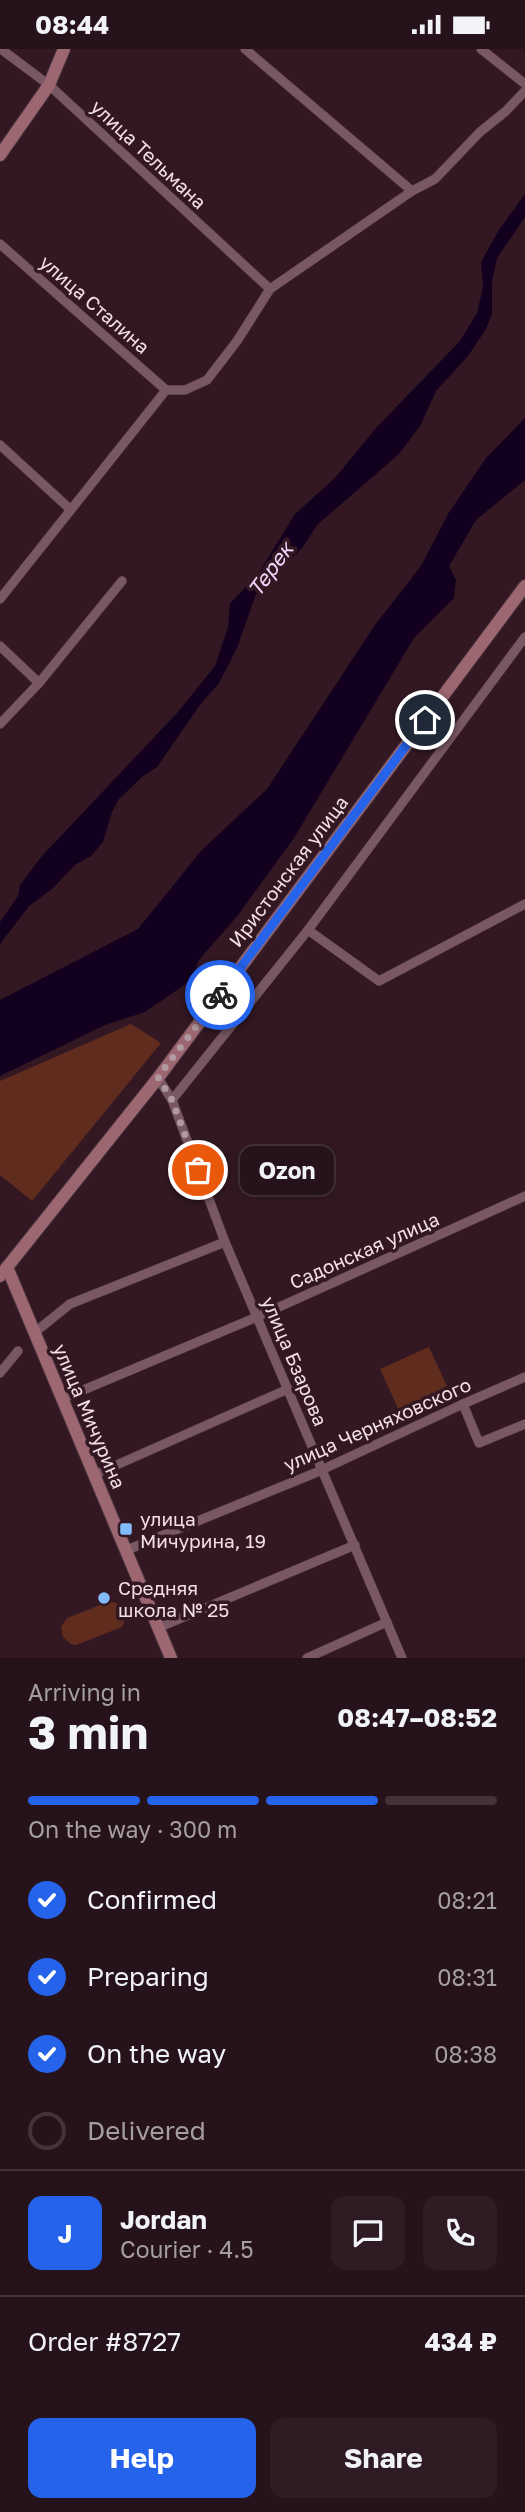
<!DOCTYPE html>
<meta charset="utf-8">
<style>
body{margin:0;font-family:"Golos Text",sans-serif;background:#2e1b23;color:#f1f3f6;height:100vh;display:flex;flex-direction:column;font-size:26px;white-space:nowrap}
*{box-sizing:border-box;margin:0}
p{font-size:23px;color:#a49ea2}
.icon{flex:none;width:38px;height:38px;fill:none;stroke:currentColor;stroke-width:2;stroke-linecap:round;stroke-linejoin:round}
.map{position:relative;height:1609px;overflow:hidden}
.sheet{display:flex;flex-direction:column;background:#26121a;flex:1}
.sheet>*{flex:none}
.pin{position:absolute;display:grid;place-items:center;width:60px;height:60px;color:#fff;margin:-30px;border:4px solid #fff;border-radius:50%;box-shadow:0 2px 7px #0007}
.courier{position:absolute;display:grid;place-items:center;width:70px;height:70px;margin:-35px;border:5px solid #2563eb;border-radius:50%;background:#fff;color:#222;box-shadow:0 2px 9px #0007}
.bubble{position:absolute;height:49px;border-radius:14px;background:#26121a;box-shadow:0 4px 18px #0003,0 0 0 2px #423239;font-size:23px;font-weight:700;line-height:49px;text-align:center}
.summary em{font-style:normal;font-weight:700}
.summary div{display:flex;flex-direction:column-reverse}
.summary{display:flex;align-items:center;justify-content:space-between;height:119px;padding:0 28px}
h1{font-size:46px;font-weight:700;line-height:52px}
.bar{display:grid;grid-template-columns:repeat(4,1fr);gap:10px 7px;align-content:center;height:84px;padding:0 28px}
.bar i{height:9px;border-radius:5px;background:#423239}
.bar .current{background:#2563eb}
.bar p{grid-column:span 4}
.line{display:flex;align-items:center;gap:18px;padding:0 28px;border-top:2px solid #423239}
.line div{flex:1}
.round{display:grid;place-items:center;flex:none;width:74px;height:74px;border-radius:14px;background:#2e1b23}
ol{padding:0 28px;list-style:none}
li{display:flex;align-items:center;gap:21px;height:77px}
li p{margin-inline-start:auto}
li .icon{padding:7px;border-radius:50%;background:#2563eb;color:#fff;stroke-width:4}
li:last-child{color:#a49ea2}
li i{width:38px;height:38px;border:4px solid #423239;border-radius:50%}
.cta{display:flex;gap:14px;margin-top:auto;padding:14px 28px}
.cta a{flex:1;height:80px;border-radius:14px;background:#2563eb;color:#fff;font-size:28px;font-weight:700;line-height:80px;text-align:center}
.cta a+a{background:#2e1b23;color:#f1f3f6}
.status{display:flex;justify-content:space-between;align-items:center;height:49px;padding:0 35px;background:#26121a;direction:ltr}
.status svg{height:19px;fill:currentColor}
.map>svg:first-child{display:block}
.green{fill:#5f2c1d}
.water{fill:#13001f}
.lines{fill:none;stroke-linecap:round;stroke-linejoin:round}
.street-casing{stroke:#4a333c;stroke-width:10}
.secondary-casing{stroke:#4a333c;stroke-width:14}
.street{stroke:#795863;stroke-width:9}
.secondary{stroke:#9c6770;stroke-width:12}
.done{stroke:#b099a1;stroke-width:7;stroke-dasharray:0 12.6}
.route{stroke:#2563eb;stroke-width:9}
.poi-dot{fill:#83bcfb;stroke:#331823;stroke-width:2.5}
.labels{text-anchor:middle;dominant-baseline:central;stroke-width:7;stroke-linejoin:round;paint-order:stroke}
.street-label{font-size:19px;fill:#f3dfe5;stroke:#331823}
.poi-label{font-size:19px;fill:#f3dfe5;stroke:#331823;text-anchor:start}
.water-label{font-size:21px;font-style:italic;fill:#f1d9fe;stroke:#331823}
</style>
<div class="status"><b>08:44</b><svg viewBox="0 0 49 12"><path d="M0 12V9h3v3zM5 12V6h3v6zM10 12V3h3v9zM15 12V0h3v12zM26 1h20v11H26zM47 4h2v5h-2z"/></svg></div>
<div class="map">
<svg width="525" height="1609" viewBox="0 0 525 1609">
<rect width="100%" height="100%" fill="#331823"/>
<!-- green -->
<g class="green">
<path d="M131,975l30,19 -129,158 -32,-26v-94z"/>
<path d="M429,1298l21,46 -49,22 -21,-46z"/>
<path d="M108,1553c10,-1 16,4 18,15l-4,10 -46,18 -5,-1 -8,-7 -2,-10 6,-9z"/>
</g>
<!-- water -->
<g class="water">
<path d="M525,145v23l-28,41 -5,23v33l-6,15 -18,27 -32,35 -16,35 -21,28 -82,71 -14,22 -47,47 -19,54 -18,35 -19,22 -43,62 -15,10 -23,22 -7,13 -9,30 -12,14 -15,8 -24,25 -23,17 -29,38v-22l18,-26 2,-11 22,-29 135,-143 38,-47 13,-39 2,-24 27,-27 38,-62 40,-36 42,-51 83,-86 17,-28 6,-26 -2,-25 18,-32z"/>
<path d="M525,369v62l-49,40 -27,46 7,14 -2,18 -40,40 -120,200 -56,77 -40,46 -5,18 -48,33 -40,13 -105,51v-76l138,-71 63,-78 66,-62 108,-164 46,-59 27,-52 38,-56z"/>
</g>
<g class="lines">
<defs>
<g id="street">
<path d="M1,0l48,36 221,204"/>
<path d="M245,0l167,142"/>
<path d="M481,0l44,35"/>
<path d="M0,195l166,146"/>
<path d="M0,396l70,64"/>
<path d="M0,550l166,-209h19l22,-10 30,-39 33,-52 142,-98 23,-12 45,-47 26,-21 19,-20"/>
<path d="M0,597l39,37"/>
<path d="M0,675l39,-41 83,-102"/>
<path d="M308,881l71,51 146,-77"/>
<path d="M158,1029l14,22 53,142 177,416"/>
<path d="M172,1051l136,-170 217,-293"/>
<path d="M34,1284l36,-29 155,-62"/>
<path d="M0,1324l18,-22"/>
<path d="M62,1350l195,-82 268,-121"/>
<path d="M463,1355l16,39 46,-19"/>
<path d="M94,1426l194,-86"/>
<path d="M127,1501l188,-77 148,-69 62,-27"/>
<path d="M160,1578l195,-82"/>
<path d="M307,1609l80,-36"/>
</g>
<g id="secondary">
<path d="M0,106l49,-70 15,-36"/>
<path d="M7,1218l164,391"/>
<path d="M0,1227l158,-198 367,-492"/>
</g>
</defs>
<!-- street casing -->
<use href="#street" class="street-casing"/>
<!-- secondary casing -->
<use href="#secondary" class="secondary-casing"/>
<!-- street -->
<use href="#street" class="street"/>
<!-- secondary -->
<use href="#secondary" class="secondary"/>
</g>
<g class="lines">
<!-- done -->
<path class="done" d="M198,1121l-26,-70 -14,-23 62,-82"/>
<!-- route -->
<path class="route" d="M220,946l205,-275"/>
</g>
<!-- markers -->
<g class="poi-dot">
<rect x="119" y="1473" width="14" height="14" rx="3.5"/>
<circle cx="104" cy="1549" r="7"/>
</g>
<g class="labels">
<!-- street labels -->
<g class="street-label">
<text transform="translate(149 105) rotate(43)">улица Тельмана</text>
<text transform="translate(95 255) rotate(41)">улица Сталина</text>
<text transform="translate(288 822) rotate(-53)">Иристонская улица</text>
<text transform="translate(364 1201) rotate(-24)">Садонская улица</text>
<text transform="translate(295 1312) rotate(67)">улица Бзарова</text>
<text transform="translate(90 1367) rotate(67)">улица Мичурина</text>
<text transform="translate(377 1375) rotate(-24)">улица Черняховского</text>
</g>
<!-- poi labels -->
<g class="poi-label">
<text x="140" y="1469">улица<tspan x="140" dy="22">Мичурина, 19</tspan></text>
<text x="118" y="1538">Средняя<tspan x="118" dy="22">школа № 25</tspan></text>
</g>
<!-- water labels -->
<g class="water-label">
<text transform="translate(270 520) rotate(-54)">Терек</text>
</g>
</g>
</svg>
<div class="pin" style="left:198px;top:1121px;background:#ea580c"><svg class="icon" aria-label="bag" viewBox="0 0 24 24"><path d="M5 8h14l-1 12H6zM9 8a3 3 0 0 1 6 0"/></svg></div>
<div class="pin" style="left:425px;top:671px;background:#1f2937"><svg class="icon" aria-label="home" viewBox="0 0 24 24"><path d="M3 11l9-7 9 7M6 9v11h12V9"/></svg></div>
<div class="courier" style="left:220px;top:946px"><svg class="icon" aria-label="bike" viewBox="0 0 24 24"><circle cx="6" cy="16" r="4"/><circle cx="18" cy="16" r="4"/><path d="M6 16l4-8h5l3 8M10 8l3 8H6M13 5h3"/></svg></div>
<div class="bubble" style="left:240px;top:1097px;width:94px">Ozon</div>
</div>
<section class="sheet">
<div class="summary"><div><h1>3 min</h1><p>Arriving in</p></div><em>08:47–08:52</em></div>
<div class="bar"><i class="current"></i><i class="current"></i><i class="current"></i><i></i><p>On the way · 300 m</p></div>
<ol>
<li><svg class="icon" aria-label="check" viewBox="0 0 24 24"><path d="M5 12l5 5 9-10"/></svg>Confirmed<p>08:21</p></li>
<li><svg class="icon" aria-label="check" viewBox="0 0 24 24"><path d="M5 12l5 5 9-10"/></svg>Preparing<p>08:31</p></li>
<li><svg class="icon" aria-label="check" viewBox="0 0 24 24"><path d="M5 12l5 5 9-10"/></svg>On the way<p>08:38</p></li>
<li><i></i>Delivered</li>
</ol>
<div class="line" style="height:126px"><b class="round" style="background:#2563eb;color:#fff">J</b><div><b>Jordan</b><p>Courier · 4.5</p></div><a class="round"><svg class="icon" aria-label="chat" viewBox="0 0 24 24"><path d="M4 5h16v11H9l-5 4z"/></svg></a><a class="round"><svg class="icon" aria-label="phone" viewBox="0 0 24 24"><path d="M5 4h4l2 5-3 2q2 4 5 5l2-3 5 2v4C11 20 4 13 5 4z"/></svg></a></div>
<div class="line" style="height:91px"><div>Order #8727</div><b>434 ₽</b></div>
<div class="cta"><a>Help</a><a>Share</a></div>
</section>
